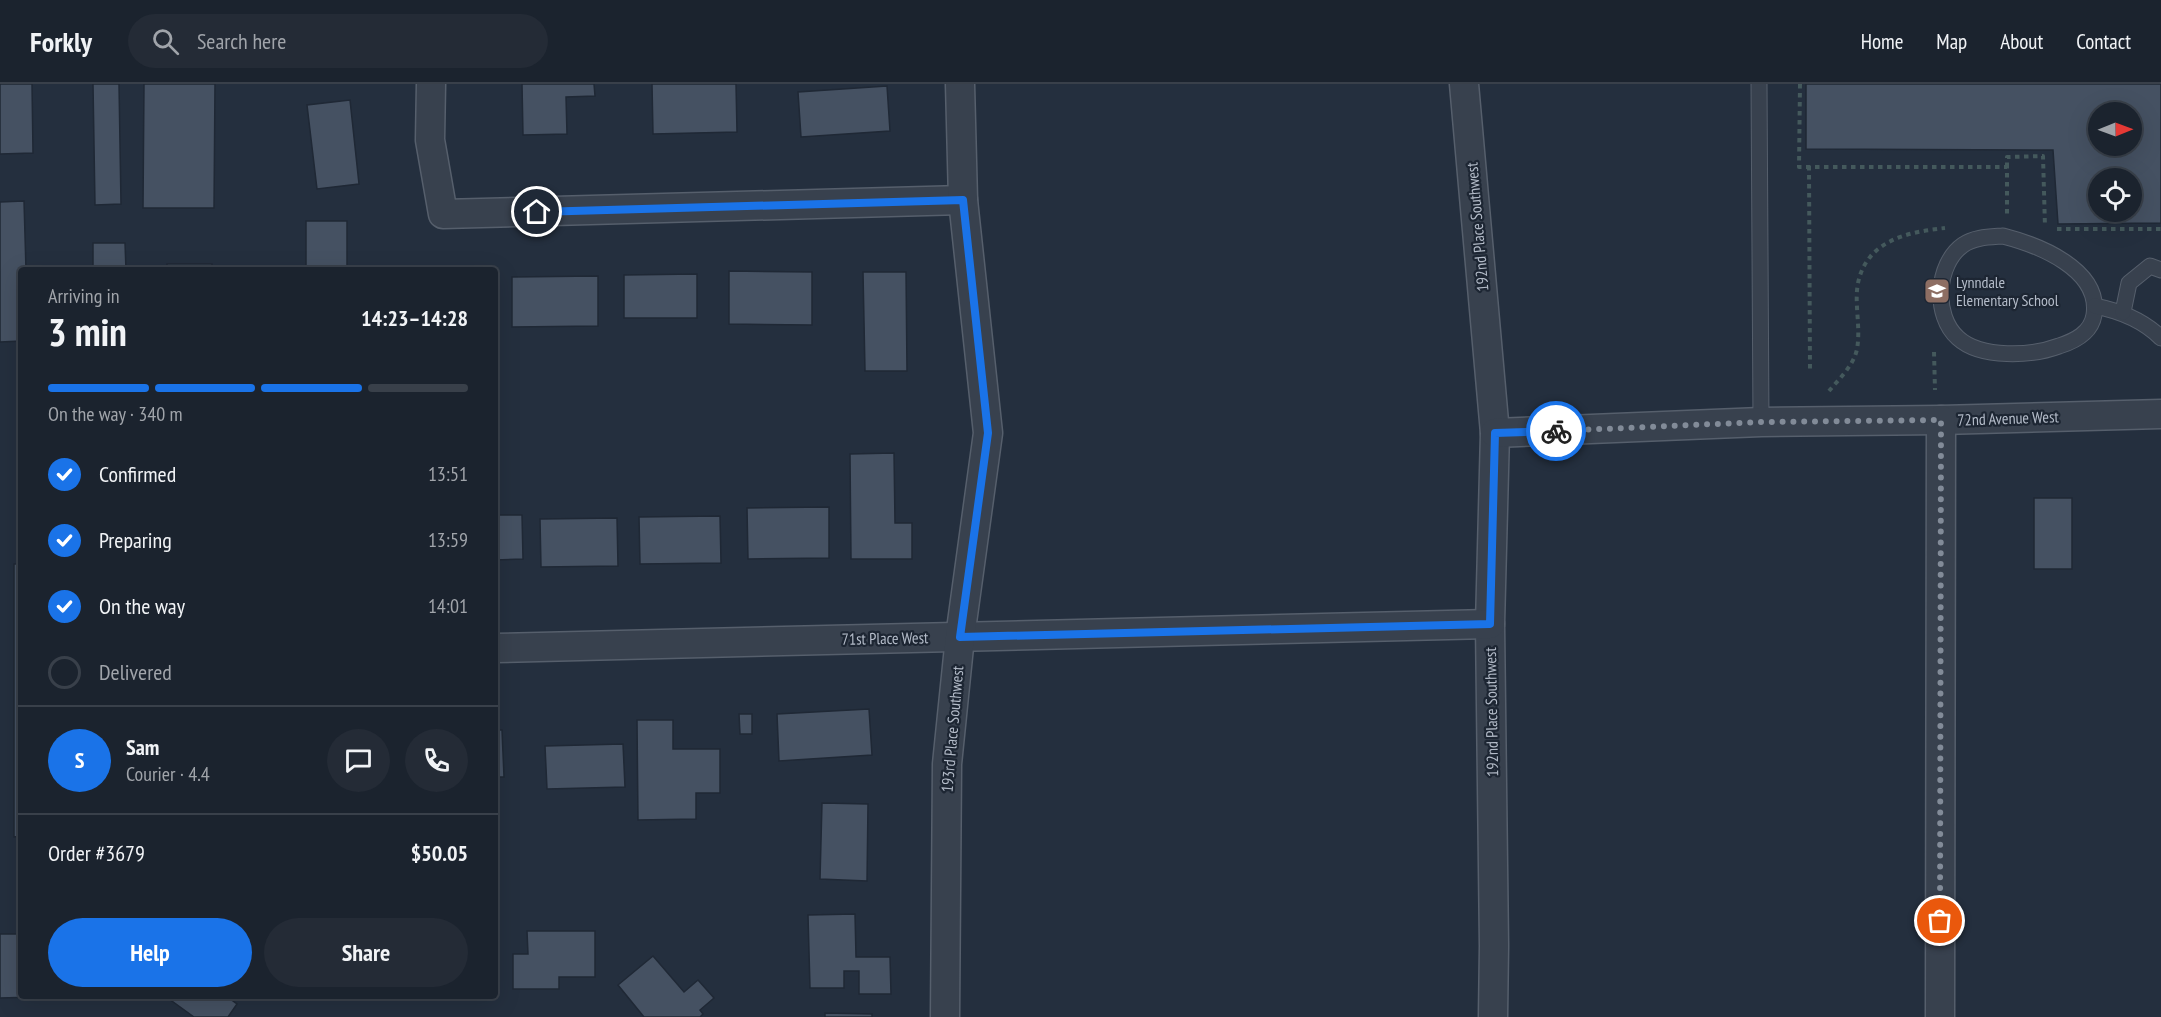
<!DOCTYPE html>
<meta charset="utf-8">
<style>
body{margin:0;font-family:"PT Sans Narrow",sans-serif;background:#242b36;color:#f1f3f6;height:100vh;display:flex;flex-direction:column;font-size:22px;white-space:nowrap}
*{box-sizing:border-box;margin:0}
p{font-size:20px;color:#a0a4aa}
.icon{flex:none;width:33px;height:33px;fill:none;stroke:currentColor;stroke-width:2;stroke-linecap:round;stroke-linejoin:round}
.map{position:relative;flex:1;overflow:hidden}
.panel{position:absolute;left:18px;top:183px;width:480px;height:732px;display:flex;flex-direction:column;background:#1b232e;border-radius:6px;box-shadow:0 6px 24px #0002,0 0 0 2px #39404a}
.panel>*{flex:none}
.needle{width:39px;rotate:89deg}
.tools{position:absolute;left:2088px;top:18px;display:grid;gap:12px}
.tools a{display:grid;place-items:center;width:54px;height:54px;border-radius:50%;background:#1b232e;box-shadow:0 6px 24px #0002,0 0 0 2px #39404a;font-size:30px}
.pin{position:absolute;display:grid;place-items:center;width:51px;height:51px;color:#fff;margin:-26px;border:3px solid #fff;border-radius:50%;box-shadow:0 2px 6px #0007}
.courier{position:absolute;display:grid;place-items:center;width:60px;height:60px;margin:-30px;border:4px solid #1a73e8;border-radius:50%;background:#fff;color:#222;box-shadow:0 2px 8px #0007}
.headline em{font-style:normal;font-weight:600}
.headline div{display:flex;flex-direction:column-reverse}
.headline{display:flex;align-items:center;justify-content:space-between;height:102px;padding:0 30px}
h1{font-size:39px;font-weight:600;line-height:45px}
.bar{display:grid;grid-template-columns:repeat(4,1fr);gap:9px 6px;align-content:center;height:72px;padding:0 30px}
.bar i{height:8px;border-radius:4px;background:#39404a}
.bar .selected{background:#1a73e8}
.bar p{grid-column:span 4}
.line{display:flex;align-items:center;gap:15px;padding:0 30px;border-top:2px solid #39404a}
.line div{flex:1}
.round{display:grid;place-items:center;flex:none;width:63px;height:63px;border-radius:32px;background:#242b36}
ol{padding:0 30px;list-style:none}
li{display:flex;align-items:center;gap:18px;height:66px}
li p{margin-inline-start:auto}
li .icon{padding:6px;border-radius:50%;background:#1a73e8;color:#fff;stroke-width:4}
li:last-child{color:#a0a4aa}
li i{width:33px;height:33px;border:3px solid #39404a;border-radius:50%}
.primary-button{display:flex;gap:12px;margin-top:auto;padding:12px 30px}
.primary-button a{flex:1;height:69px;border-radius:36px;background:#1a73e8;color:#fff;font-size:24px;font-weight:600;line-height:69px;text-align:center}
.primary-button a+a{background:#242b36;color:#f1f3f6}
header{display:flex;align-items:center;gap:36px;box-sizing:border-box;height:84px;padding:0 30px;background:#1b232e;border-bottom:2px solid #39404a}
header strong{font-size:28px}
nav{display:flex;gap:33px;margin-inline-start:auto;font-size:21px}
.search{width:420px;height:54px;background:#242b36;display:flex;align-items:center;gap:15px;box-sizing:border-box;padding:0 21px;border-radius:33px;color:#a0a4aa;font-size:22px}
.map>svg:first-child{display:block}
.building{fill:#455162;stroke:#1f2835;stroke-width:1.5;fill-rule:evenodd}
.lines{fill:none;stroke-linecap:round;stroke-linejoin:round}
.lane-casing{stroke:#565f6c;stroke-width:17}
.street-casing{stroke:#565f6c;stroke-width:31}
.path{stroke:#44595c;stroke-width:4;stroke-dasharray:4.5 4.5;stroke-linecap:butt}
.lane{stroke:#38414e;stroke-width:15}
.street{stroke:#38414e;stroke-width:28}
.done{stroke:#828b98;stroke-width:6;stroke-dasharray:0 10.8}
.route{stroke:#1a73e8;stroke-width:8}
.labels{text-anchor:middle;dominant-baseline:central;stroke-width:4.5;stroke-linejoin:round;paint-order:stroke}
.street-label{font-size:16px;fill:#b4bcc9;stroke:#1d2633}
.poi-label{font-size:16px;fill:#b4bcc9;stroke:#1d2633;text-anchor:start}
</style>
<header>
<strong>Forkly</strong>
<div class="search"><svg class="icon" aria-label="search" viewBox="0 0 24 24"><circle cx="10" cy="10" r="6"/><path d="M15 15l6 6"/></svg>Search here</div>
<nav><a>Home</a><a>Map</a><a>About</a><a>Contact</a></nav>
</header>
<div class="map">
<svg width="2161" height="933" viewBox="0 0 2161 933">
<rect width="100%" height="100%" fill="#242f3e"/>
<!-- building -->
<g class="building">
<path d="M0,0h32l1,69 -33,1z"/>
<path d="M93,0h26l2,120 -26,1z"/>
<path d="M144,0h71l-1,124h-71z"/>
<path d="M522,0h72l1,12 -29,1 1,37 -44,1z"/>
<path d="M652,0h84l1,48 -84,2z"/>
<path d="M1806,0h355v139l-103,1 -5,-74 -247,-1zM2098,28h34v34h-34zM2098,94h34v34h-34z"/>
<path d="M887,2l3,45 -89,6 -3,-45z"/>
<path d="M350,16l9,84 -42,5 -10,-84z"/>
<path d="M24,117l2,69h-5v71l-21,1v-140z"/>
<rect x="306" y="137" width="41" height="49"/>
<path d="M93,159h32l1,27h-33z"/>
<rect x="167" y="180" width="45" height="6"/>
<path d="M729,187l83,1v53l-83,-1z"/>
<path d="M863,188h43l1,99h-42z"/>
<path d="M697,190v44h-73v-43z"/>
<path d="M598,192v50l-86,1v-50z"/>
<path d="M894,369l1,70h17v36h-61l-1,-105z"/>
<rect x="2034" y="414" width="38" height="71"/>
<path d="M829,423v51l-81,1 -1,-51z"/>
<path d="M495,431h27l1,44 -28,1z"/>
<path d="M720,432l1,47 -81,1 -1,-47z"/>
<path d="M617,434l1,48 -77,1 -1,-48z"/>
<path d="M14,480h7v272l-7,1z"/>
<path d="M869,625l3,46 -93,6 -2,-47z"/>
<path d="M739,630h13v20h-12z"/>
<path d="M637,636h36v29h47v44h-24v26l-58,1z"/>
<path d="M495,646h7l2,47h-9z"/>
<path d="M623,660l2,43 -78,2 -2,-43z"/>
<path d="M822,719l46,1 -1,77 -47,-2z"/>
<path d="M855,830l1,43h34l1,37h-32v-23h-15v17h-34l-2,-73z"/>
<path d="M527,847h68v46h-36v12h-46v-35h15z"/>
<path d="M0,850h21v62h48l-69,2z"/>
<path d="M653,872l31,36 14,-12 16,18 -14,12 3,4 -3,3h-56l-26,-32z"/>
<path d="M165,912h61l11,8 -9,13h-34z"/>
<path d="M825,929l47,1v3h-47z"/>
</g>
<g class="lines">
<defs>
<g id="lane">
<path d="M1759,0l2,338"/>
<path d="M2003,152c35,9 98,33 91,79 -3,18 -19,26 -35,31 -27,10 -78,13 -101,-8 -25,-22 -22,-74 5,-93 11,-8 27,-8 40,-9z"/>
<path d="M2095,222c25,5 48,14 66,32"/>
<path d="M2123,228l6,-29 21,-17 11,4"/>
</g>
<g id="street">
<path d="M431,0l-1,56 13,74 520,-14"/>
<path d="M1464,0l31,349 -5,191 4,322 -1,71"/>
<path d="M1495,349l266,-11 180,-2 220,-6"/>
<path d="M495,564l995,-24"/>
<path d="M945,933l2,-253 13,-127 28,-204 -25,-233 -3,-116"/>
<path d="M1940,933l1,-597"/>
</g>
</defs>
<!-- lane casing -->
<use href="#lane" class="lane-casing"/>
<!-- street casing -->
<use href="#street" class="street-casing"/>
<!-- path -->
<g class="path">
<path d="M1800,0l-1,83h208v48"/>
<path d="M1809,82l1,205"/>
<path d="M2007,83v-10l36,-1 2,71"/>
<path d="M2057,145h104"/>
<path d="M1934,268l1,38"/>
<path d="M1829,307c10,-12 25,-26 28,-42 4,-22 -3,-45 1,-66 9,-43 50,-51 87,-55"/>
</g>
<!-- lane -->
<use href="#lane" class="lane"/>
<!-- street -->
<use href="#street" class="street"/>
</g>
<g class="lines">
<!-- done -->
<path class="done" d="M1556,347l205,-9 180,-2 -1,501"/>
<!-- route -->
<path class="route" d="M537,128l426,-12 25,233 -28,204 530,-13 5,-191 61,-2"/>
</g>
<!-- icons -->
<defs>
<symbol id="school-square" viewBox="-11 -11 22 22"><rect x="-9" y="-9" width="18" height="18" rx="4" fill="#8d6e63" stroke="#1d2633"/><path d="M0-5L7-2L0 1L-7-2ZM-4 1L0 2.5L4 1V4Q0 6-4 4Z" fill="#fff"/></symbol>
</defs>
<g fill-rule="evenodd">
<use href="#school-square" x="1922" y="192" width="30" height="30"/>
</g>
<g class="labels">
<!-- street labels -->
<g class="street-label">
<text transform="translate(1477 143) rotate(-95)">192nd Place Southwest</text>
<text transform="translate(2008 334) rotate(-2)">72nd Avenue West</text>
<text transform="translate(885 554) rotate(-1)">71st Place West</text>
<text transform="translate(1491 628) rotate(-91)">192nd Place Southwest</text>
<text transform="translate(952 645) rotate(-85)">193rd Place Southwest</text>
</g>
<!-- poi labels -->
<g class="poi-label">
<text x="1956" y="198">Lynndale<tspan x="1956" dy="18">Elementary School</tspan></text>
</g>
</g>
</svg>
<div class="tools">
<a><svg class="needle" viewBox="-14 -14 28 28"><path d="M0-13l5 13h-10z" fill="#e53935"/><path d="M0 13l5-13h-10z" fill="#a0a4aa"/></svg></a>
<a><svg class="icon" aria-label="locate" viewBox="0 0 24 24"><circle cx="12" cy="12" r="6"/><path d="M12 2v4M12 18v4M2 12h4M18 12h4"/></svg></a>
</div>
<div class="pin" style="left:1940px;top:837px;background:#ea580c"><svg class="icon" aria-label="bag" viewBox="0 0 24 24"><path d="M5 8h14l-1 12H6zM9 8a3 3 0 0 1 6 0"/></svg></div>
<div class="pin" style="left:537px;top:128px;background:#1f2937"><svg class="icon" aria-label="home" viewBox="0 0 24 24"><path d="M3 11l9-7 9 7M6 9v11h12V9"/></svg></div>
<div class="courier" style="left:1556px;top:347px"><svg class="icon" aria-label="bike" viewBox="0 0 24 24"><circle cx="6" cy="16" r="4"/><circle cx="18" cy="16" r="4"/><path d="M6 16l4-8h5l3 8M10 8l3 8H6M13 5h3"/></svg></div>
<section class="panel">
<div class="headline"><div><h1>3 min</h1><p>Arriving in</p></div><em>14:23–14:28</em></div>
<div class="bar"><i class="selected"></i><i class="selected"></i><i class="selected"></i><i></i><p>On the way · 340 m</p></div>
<ol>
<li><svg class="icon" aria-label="check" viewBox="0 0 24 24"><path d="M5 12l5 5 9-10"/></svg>Confirmed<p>13:51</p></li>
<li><svg class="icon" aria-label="check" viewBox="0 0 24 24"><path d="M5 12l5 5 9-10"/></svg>Preparing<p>13:59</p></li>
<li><svg class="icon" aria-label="check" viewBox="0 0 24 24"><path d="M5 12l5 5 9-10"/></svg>On the way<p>14:01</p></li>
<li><i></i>Delivered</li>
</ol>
<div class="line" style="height:108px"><b class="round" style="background:#1a73e8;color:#fff">S</b><div><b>Sam</b><p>Courier · 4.4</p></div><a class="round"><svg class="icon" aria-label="chat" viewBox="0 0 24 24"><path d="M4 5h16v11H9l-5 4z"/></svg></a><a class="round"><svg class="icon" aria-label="phone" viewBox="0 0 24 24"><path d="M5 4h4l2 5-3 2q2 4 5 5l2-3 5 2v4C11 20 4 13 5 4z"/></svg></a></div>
<div class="line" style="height:78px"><div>Order #3679</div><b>$50.05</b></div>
<div class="primary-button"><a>Help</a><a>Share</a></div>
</section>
</div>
